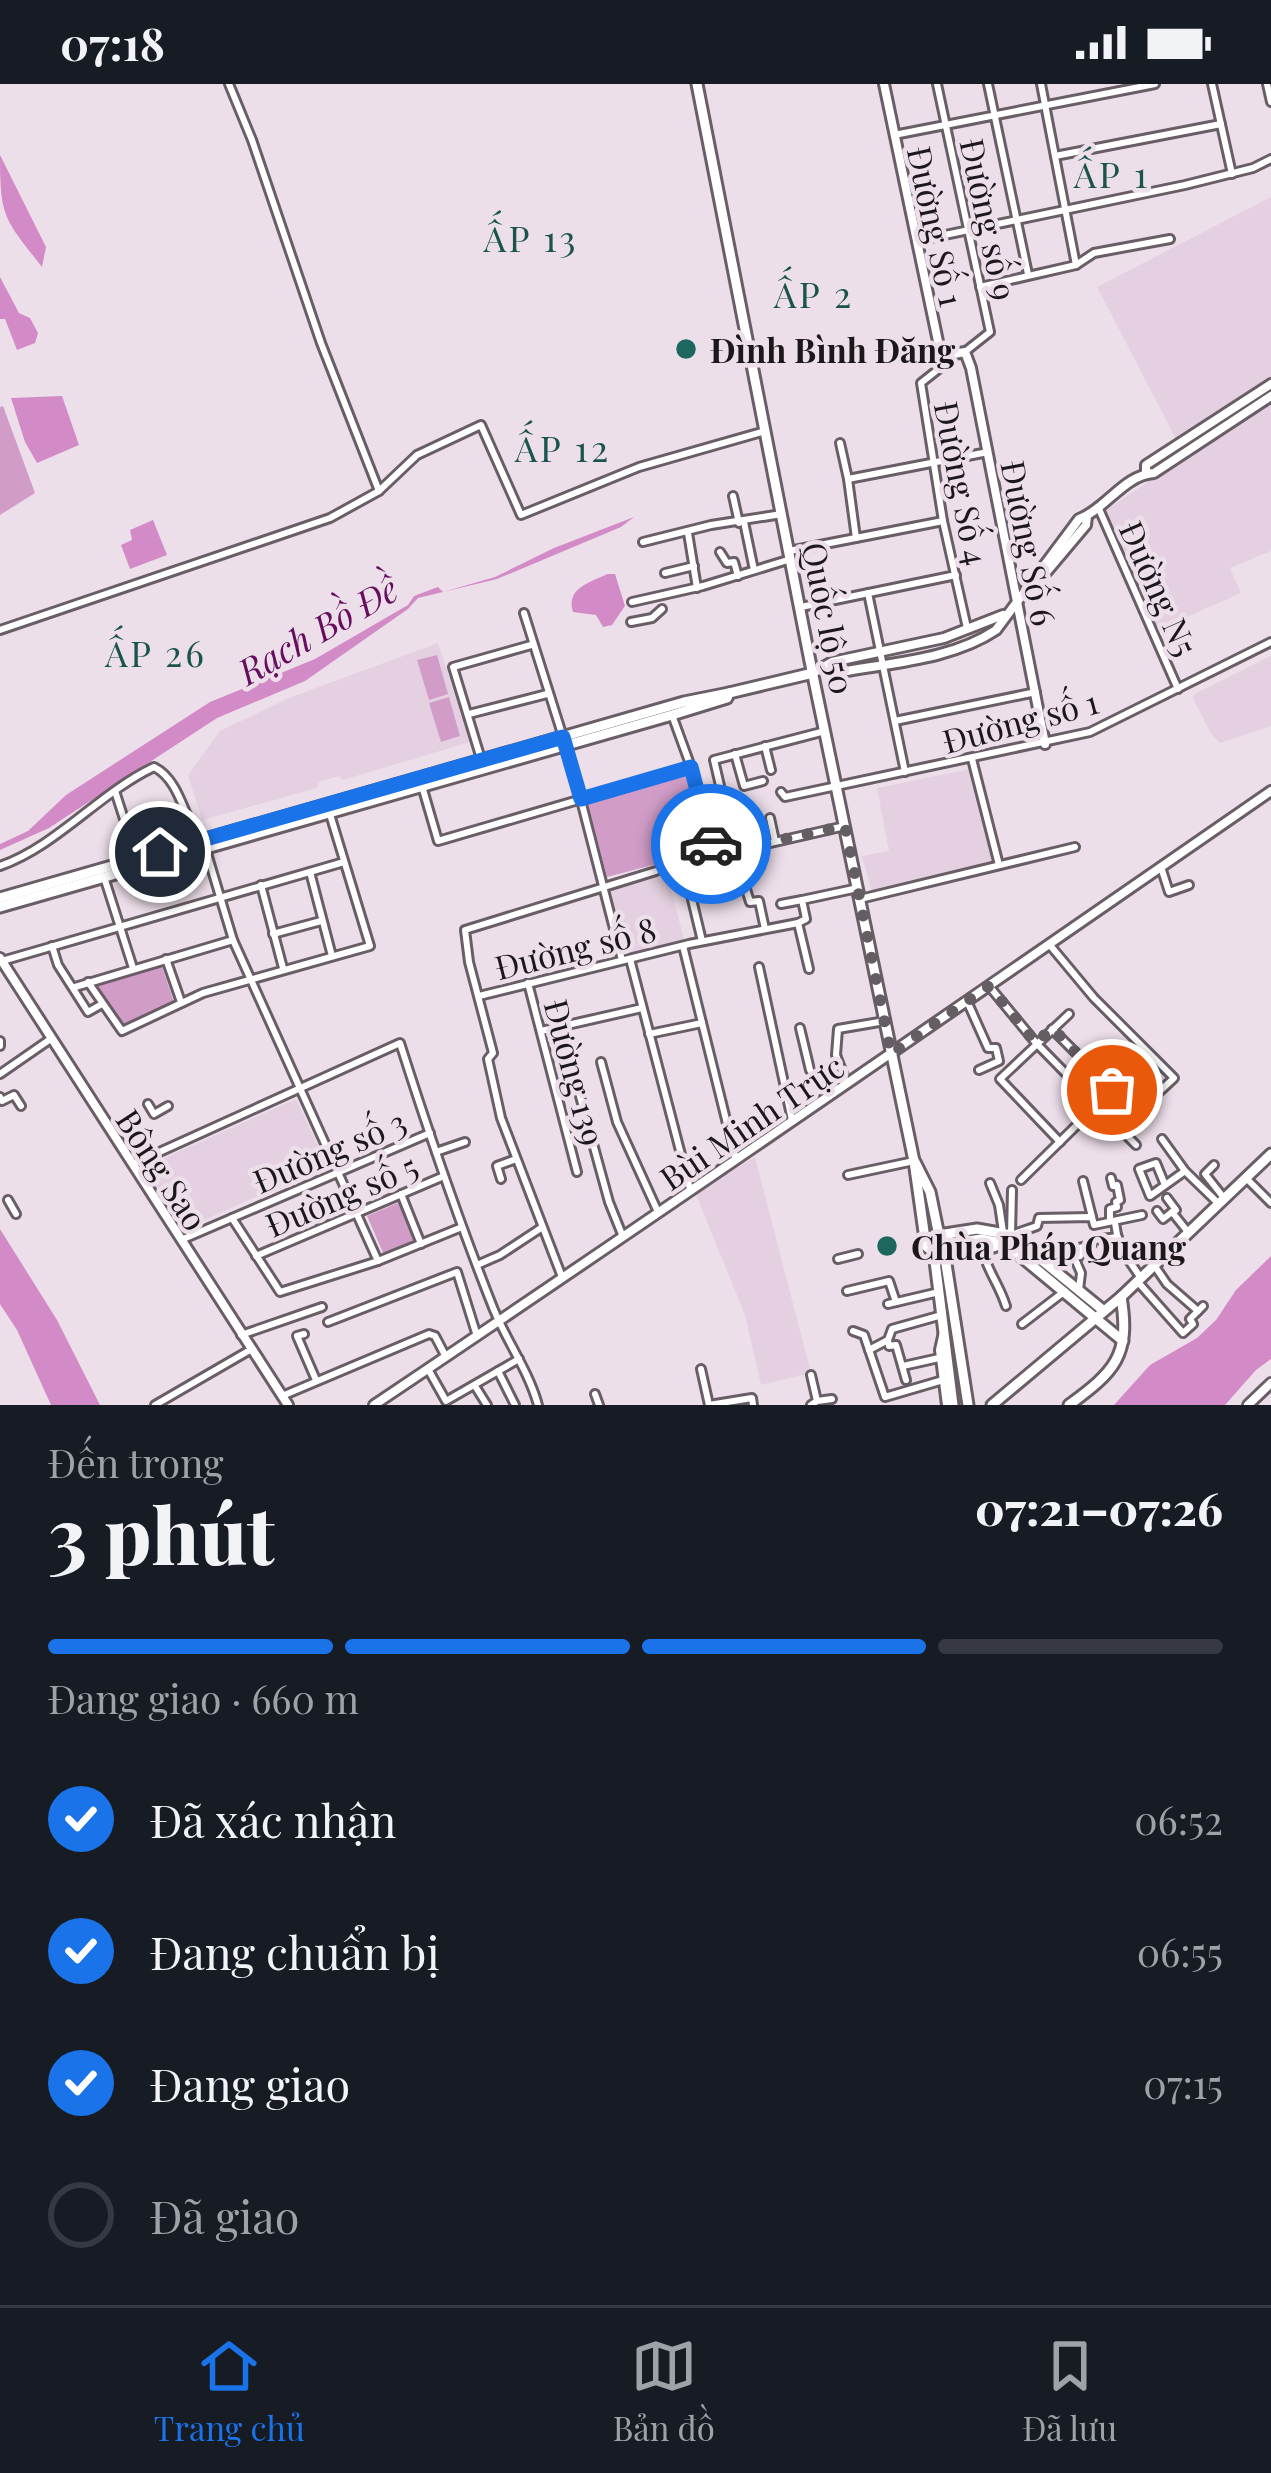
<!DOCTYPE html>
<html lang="vi">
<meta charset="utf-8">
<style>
body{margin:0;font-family:"Playfair Display",serif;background:#242831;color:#f1f3f6;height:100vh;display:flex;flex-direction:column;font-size:45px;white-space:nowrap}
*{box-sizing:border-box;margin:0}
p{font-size:39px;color:#9ea1a6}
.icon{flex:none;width:66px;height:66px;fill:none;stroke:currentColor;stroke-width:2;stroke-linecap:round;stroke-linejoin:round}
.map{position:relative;height:1321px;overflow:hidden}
.details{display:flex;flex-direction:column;background:#171b24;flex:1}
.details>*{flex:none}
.pin{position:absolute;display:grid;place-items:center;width:102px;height:102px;color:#fff;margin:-51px;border:6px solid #fff;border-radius:50%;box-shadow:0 3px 12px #0007}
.courier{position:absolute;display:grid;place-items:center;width:120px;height:120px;margin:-60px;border:9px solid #1a73e8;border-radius:50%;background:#fff;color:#222;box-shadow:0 3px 15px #0007}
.overview em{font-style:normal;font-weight:800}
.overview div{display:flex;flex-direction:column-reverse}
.overview{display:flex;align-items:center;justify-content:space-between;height:204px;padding:0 48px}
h1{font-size:78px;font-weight:800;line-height:90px}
.bar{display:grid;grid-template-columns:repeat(4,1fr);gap:18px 12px;align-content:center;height:144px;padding:0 48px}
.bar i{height:15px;border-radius:9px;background:#363941}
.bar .active{background:#1a73e8}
.bar p{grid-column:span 4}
ol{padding:0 48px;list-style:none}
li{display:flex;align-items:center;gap:36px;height:132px}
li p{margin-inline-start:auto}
li .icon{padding:12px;border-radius:50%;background:#1a73e8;color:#fff;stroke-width:4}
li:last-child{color:#9ea1a6}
li i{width:66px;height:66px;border:6px solid #363941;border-radius:50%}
.status{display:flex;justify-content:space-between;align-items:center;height:84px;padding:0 60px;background:#171b24;direction:ltr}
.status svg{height:33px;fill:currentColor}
.menu{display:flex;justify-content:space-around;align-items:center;height:168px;border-top:3px solid #363941;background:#171b24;font-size:33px;color:#9ea1a6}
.menu a{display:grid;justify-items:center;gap:6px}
.menu .active{color:#1a73e8}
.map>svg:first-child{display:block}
.built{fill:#e4d0e0}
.green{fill:#d19dc8}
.water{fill:#d38bc8}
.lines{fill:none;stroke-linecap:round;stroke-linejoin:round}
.minor-casing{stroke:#695d66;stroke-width:12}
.tertiary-casing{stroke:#695d66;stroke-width:14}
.secondary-casing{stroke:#695d66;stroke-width:15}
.primary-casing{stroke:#695d66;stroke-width:15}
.minor{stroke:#fff;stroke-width:6}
.tertiary{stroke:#fff;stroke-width:8}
.secondary{stroke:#fff;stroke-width:9}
.primary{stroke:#fff;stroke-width:9}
.done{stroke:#645d63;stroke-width:12;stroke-dasharray:0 21.6}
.route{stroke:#1a73e8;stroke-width:15}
.poi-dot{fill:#1d675e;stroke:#eddfea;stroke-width:4.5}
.labels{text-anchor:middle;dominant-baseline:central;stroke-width:9;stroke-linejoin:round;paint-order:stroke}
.street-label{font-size:33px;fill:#1b171b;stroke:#eddfea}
.poi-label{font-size:33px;font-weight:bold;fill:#1b171b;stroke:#eddfea;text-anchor:start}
.neighbourhood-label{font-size:36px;letter-spacing:3px;fill:#1b544d;stroke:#eddfea}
.water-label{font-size:36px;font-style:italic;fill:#660e5e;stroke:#eddfea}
</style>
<div class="status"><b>07:18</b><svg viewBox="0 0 49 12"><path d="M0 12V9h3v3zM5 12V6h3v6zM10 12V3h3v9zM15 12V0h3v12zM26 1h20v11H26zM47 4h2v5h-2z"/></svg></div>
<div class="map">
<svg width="1271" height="1321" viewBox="0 0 1271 1321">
<rect width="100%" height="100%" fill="#eddfea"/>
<!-- built -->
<g class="built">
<path d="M1271,113v354l-41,17 11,25 -82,36 -55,-117 81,-56 -88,-169z"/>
<path d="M438,559l32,99 -127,38 -4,-4 -20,6 -2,6 -115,32 -14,-45 32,-44 69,-33z"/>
<path d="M1271,572v70l-51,17 -10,-11 -17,-34 2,-4z"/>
<path d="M971,685l23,96 -121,31 -11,-40 27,-5 -12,-63z"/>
<path d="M667,791l17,64 -61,16 -16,-64z"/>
<path d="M296,1015l31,66 -145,65 -40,-62z"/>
<path d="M755,1073l56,216 -50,12 -16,-70 -50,-123z"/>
</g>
<!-- green -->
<g class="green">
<path d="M3,322l32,87 -35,22v-108z"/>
<path d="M437,571l11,39 -19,6 -12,-40z"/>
<path d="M449,613l11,39 -19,6 -12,-39z"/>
<path d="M686,690l20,77 -99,26 -20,-77z"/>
<path d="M161,880l13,38 -52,26 -29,-42z"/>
<path d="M400,1118l17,40 -33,13 -17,-39z"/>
</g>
<!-- water -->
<g class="water">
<path d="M0,71l46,92 -4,20c-38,-49 -42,-49 -42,-112z"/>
<path d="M0,193l19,36 11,5 8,15 -3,10 -18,7 -12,-31h-5z"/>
<path d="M62,312l17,49 -42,18 -12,-21 -14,-44z"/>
<path d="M634,433l-13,10 -124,52 -79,19 -10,11 -103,72 -88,37 -168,110 -49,22v-6l28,-13 38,-36 144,-93 105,-43 93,-54 6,-9 24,-9 5,5 52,-15 59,-29z"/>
<path d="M153,436l14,35 -37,14 -9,-24 11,-5 -2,-10z"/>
<path d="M607,490h8l10,32 -13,19 -9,2 -7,-12 -23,-3c-7,-24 16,-29 34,-38z"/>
<path d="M0,1145l57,91 43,85h-49l-34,-75 -17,-26z"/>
<path d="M1271,1172v103l-15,11 -31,35h-111l36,-40 47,-27 19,-18 20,-30z"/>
</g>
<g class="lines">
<defs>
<g id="minor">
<path d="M229,0l23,56 69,203 58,148"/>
<path d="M937,0l53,248 -24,19"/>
<path d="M988,0l40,190"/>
<path d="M1041,0l35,181"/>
<path d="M1212,0l20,90"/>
<path d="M1267,0l4,18"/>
<path d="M894,51l261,-51"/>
<path d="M1055,72l166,-32"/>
<path d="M916,157l269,-56 68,-17 18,-9"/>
<path d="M980,203l96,-22 18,-12 76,-14"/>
<path d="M948,271l-3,9 -24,19 22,138 24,107"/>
<path d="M840,359l8,36"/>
<path d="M733,412l6,27"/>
<path d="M1099,425l79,180"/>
<path d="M744,438l10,48"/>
<path d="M688,449l9,55"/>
<path d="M856,454l-8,-59 140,-27"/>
<path d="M643,458l68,-17 71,-11"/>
<path d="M789,467l154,-30"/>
<path d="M720,468l7,11 7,-1 4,14"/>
<path d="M665,489l29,-7"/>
<path d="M868,509l37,179"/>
<path d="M632,518l71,-16 88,-27"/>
<path d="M801,523l155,-32"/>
<path d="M524,529l49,156 49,191"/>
<path d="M631,538l21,-4 10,-9"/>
<path d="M0,546l330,-112 49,-27 38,-36 64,-30 40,90 118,-48 126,-36"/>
<path d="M469,630l78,-20"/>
<path d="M672,631l19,52 22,88"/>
<path d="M895,637l141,-29"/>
<path d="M765,662l6,24"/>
<path d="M735,670l9,32 19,-5"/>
<path d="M481,675l-28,-92 78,-22"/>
<path d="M972,675l27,106"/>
<path d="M422,702l16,55 253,-74"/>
<path d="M115,707l9,28"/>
<path d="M781,708l4,5 305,-65 181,-90"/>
<path d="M770,734l5,23"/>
<path d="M744,764l6,28"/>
<path d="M206,766l27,90 145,321"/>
<path d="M735,766l-21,-90 111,-29"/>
<path d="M706,772l2,26"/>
<path d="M683,778l19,79"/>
<path d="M0,782c57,-20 99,-73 154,-99 26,13 30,51 46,74"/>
<path d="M669,782l176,-40"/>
<path d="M1161,783l8,25 20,-7"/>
<path d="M310,788l22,84"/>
<path d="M104,793l29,91"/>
<path d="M261,801l22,83"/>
<path d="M745,802l5,16 9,-1 6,28"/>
<path d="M860,815l215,-52"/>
<path d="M781,820l21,-4"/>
<path d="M798,839l11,46"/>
<path d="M273,850l48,-13"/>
<path d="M1049,860l45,54 80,80 -14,13"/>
<path d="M52,862l6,19 30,47 14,-8"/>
<path d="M683,862l53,214"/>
<path d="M166,875l15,43"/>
<path d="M630,875l60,230"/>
<path d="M2,877l342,-99"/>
<path d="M759,883l33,153"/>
<path d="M88,898l34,49 81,-38 167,-47 -41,-135"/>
<path d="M528,899l49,189"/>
<path d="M989,902l47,57 100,102"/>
<path d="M75,903l158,-47"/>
<path d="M479,912l210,-52 109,-21 8,-4 -4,-19 56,-12"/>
<path d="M967,917l21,47h8l3,13 -20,9"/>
<path d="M561,943l48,175 14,35"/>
<path d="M800,944l10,42 19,25"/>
<path d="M1052,945l61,61"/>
<path d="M541,947l101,-23"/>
<path d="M649,950l53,-11"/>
<path d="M0,957v5"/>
<path d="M601,978l16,60 41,90"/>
<path d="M0,990l52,-36"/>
<path d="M847,1000l-11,-29 2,-26 47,-8"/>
<path d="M0,1013l2,4 12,-6 7,11"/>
<path d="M148,1020l6,10 14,-8"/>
<path d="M1162,1055l23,32 34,33"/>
<path d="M1060,1058l-60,-63 69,-65"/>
<path d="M436,1068l29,-10"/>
<path d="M133,1080l267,-121c28,88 58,176 92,262 13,34 36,64 46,100"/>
<path d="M1214,1081l-9,9 19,24"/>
<path d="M848,1091l66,-14"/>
<path d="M1246,1094l25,25"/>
<path d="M501,1095l-4,-13 19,-7"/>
<path d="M1021,1096l128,-126"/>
<path d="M1083,1097l9,36"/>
<path d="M990,1099l9,22 4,27"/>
<path d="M1165,1101l-9,-22 -17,6 11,27 35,-25"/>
<path d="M1012,1106l-1,45 26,-9 2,-8 53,-1 2,8 48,-10"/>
<path d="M401,1110l20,50"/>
<path d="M1167,1114l9,12 -4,2 16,20"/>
<path d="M8,1116l8,14"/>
<path d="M1157,1127l6,8 9,-7"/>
<path d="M232,1134l48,74 98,-31 84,-34"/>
<path d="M1110,1137v-12l7,-2 -1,-5 4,-2 -3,-15 -4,1 -2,-8"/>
<path d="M1115,1139l4,23 22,32"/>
<path d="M181,1156l249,-107"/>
<path d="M962,1157l8,9 13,2 18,-6"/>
<path d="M983,1168c5,20 16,32 23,54"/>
<path d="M1036,1170l30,-9 4,12 10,-1 -1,-8 13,-4 1,-4 25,-3"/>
<path d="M256,1172l188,-80"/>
<path d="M838,1175l20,-5"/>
<path d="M1075,1175l6,14 -2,17"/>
<path d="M477,1181l23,-10 41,-27"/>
<path d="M1154,1181l13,19 31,27"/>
<path d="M562,1193l-61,-159 -13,-59 5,-6 -24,-91 -4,-32 191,-59"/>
<path d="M1137,1197l46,52 10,-9 -3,-5 13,-13"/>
<path d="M847,1207l42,-10 7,21"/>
<path d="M888,1220l51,-12"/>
<path d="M328,1238l129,-50 20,64"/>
<path d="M1022,1240l43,-33"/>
<path d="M853,1247l11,4 21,62 58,-17"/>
<path d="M943,1248l-4,18 7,55"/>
<path d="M304,1250l-7,2 19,44"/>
<path d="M241,1251l81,-28"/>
<path d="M888,1256l1,6 7,-1 10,35"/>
<path d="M869,1266l19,-10 4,-11 50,-14"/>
<path d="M903,1282l36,-8"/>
<path d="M428,1285l18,32 73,-42"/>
<path d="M701,1285l8,36"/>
<path d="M498,1287l17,34"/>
<path d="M811,1291l6,26 -6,4"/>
<path d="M475,1302l12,19"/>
<path d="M595,1310l4,11"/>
<path d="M282,1312l147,-62 6,2 11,21"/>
<path d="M817,1317l15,-2"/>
<path d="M155,1321l95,-55"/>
<path d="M709,1321l43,-7 1,7"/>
</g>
<g id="tertiary">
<path d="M884,0l56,267 8,4 17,-3 6,16 74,376"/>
<path d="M1146,388v-7l125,-81"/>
<path d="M1029,503l9,-5 48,-57 1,-9"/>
<path d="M825,585l6,5c54,-11 119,-13 165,-44l83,-111c27,-10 45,-44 75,-46l117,-77"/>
<path d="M813,589l19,-11 112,-24 59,-23"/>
<path d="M0,874l288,447"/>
<path d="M374,1321c301,-202 599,-408 897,-614"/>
<path d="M1248,1321l23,-22"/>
</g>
<g id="secondary">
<path d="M0,814l684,-196 45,-9"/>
<path d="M0,823l672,-192 55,-17 2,-5 84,-20"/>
<path d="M945,1150l32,-5 34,6 93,76"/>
<path d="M949,1160l32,-5 25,5 117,97"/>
<path d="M992,1321l129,-108 150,-143"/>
<path d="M1069,1321c45,-33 62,-49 52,-108"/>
</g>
<g id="primary">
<path d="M697,0l113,577 104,500 12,85 8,7 19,152"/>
<path d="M915,1078l15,30 8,39"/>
<path d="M938,1147l11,9 -3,24 22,141"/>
</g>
</defs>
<!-- minor casing -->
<use href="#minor" class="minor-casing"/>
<!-- tertiary casing -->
<use href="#tertiary" class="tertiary-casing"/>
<!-- secondary casing -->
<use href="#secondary" class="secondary-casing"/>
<!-- primary casing -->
<use href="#primary" class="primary-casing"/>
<!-- minor -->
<use href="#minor" class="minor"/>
<!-- tertiary -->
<use href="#tertiary" class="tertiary"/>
<!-- secondary -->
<use href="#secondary" class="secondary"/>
<!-- primary -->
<use href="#primary" class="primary"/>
</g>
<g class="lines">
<!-- done -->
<path class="done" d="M711,760l2,11 132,-29 46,228 98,-68 47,57 16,-15 60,62"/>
<!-- route -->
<path class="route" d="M160,768l403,-115 18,62 110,-32 20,77"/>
</g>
<!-- markers -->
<g class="poi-dot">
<circle cx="686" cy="265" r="12"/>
<circle cx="887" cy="1162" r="12"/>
</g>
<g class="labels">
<!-- street labels -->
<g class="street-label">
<text transform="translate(990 135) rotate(78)">Đường số 9</text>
<text transform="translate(937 142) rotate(78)">Đường Số 1</text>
<text transform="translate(963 399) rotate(79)">Đường Số 4</text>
<text transform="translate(1030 459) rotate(79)">Đường Số 6</text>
<text transform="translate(1160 504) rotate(66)">Đường N5</text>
<text transform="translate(830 534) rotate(79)">Quốc lộ 50</text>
<text transform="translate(1020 636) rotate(-15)">Đường số 1</text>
<text transform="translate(575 863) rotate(-14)">Đường số 8</text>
<text transform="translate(576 988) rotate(75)">Đường 139</text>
<text transform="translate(751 1037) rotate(-34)">Bùi Minh Trực</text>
<text transform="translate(329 1066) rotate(-23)">Đường số 3</text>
<text transform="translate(163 1085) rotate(57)">Bông Sao</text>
<text transform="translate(341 1110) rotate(-23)">Đường số 5</text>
</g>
<!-- poi labels -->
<g class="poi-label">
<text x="710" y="265">Đình Bình Đăng</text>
<text x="911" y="1162">Chùa Pháp Quang</text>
</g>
<!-- neighbourhood labels -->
<g class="neighbourhood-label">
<text x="1112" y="89">ẤP 1</text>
<text x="531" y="153">ẤP 13</text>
<text x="814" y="209">ẤP 2</text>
<text x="563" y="363">ẤP 12</text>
<text x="156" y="568">ẤP 26</text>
</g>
<!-- water labels -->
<g class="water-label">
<text transform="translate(317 545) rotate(-30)">Rạch Bồ Đề</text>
</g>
</g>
</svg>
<div class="pin" style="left:1112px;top:1006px;background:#ea580c"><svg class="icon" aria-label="bag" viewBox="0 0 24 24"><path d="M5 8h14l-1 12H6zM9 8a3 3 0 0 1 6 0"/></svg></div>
<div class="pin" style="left:160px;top:768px;background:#1f2937"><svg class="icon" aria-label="home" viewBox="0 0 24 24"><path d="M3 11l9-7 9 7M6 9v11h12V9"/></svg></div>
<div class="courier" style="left:711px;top:760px"><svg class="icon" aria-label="car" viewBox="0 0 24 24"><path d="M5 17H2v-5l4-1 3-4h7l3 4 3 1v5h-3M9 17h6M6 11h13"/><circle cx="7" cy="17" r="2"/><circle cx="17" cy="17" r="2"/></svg></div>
</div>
<section class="details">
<div class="overview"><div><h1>3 phút</h1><p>Đến trong</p></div><em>07:21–07:26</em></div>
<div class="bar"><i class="active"></i><i class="active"></i><i class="active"></i><i></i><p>Đang giao · 660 m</p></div>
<ol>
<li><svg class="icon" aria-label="check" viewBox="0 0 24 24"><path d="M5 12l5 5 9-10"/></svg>Đã xác nhận<p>06:52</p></li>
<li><svg class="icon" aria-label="check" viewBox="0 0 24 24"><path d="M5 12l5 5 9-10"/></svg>Đang chuẩn bị<p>06:55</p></li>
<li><svg class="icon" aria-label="check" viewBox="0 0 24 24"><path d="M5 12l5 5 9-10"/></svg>Đang giao<p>07:15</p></li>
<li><i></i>Đã giao</li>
</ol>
</section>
<nav class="menu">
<a class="active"><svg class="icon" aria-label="home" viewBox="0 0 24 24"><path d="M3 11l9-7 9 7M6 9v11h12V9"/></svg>Trang chủ</a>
<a><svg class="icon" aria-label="map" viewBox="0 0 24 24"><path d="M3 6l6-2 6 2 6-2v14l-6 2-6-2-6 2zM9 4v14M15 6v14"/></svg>Bản đồ</a>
<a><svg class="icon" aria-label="saved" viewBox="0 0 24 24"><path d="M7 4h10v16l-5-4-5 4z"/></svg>Đã lưu</a>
</nav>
